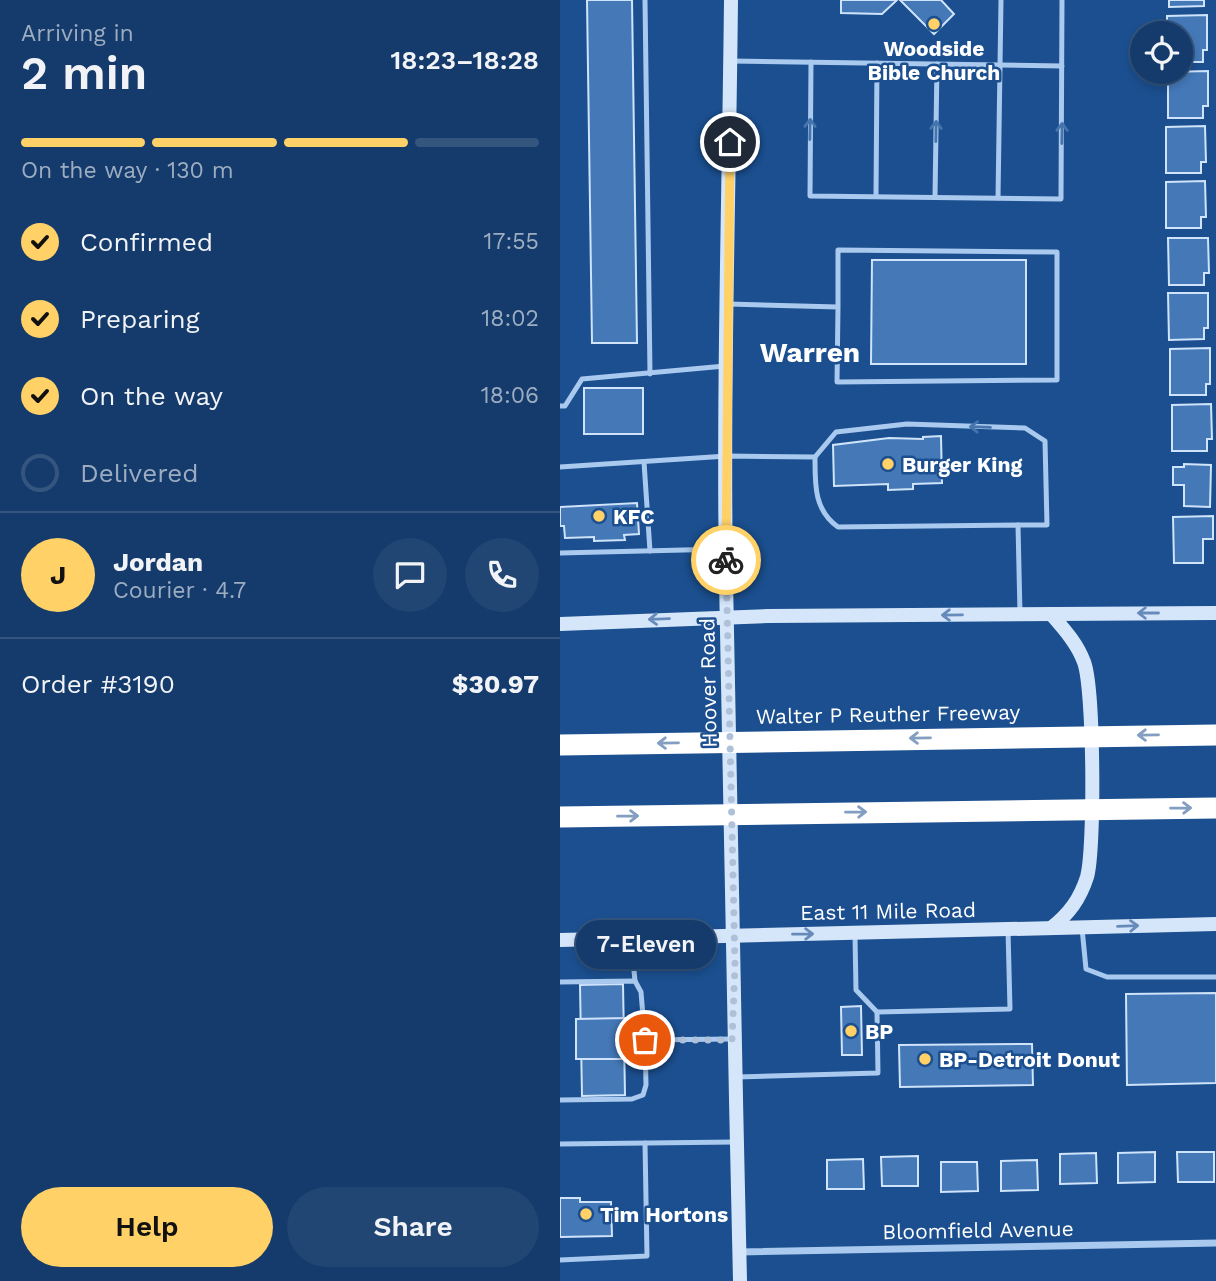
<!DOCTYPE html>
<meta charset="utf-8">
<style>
body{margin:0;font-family:"Work Sans",sans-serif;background:#214673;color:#f1f3f6;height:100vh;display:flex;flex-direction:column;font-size:26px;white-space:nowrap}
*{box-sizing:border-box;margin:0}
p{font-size:23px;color:#9dadc1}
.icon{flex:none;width:38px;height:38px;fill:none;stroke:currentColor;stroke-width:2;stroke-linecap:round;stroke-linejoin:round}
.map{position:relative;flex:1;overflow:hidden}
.side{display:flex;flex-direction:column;background:#143b6b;width:560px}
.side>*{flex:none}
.fabs{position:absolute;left:570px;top:21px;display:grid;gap:14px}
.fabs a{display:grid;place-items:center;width:63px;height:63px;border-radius:50%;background:#143b6b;box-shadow:0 4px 10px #0003,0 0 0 2px #33557e;font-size:35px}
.pin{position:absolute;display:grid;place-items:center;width:60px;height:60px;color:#fff;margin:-30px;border:4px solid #fff;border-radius:50%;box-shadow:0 2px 7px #0007}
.courier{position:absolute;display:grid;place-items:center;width:70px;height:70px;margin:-35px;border:5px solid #ffd166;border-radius:50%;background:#fff;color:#222;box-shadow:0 2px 9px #0007}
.bubble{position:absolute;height:49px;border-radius:24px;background:#143b6b;box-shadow:0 4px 10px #0003,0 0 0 2px #33557e;font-size:23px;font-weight:600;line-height:49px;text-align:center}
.summary em{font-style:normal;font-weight:600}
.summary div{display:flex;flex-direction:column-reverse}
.summary{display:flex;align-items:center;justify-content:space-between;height:119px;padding:0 21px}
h1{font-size:46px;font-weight:600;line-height:52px}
.bar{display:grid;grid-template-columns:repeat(4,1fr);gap:10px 7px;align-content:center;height:84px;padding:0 21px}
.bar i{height:9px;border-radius:5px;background:#33557e}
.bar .current{background:#ffd166}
.bar p{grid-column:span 4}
.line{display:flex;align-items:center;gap:18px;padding:0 21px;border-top:2px solid #33557e}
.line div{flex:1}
.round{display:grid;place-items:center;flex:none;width:74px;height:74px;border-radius:37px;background:#214673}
ol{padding:0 21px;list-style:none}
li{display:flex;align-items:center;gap:21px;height:77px}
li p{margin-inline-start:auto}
li .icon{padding:7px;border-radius:50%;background:#ffd166;color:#111;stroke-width:4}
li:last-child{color:#9dadc1}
li i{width:38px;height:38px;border:4px solid #33557e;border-radius:50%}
.cta{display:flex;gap:14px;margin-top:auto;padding:14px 21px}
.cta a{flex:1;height:80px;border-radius:42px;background:#ffd166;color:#111;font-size:28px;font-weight:600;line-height:80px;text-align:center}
.cta a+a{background:#214673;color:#f1f3f6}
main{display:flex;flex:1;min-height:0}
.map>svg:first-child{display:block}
.building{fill:#4478b7;stroke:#cfe3fa;stroke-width:2}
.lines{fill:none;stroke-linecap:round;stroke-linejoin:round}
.service{stroke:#a9c9ee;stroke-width:5}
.minor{stroke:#a9c9ee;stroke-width:7}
.secondary{stroke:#d6e6fa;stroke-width:14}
.motorway{stroke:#fff;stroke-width:21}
.oneway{stroke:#4674ac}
.oneway2{stroke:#668bba}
.oneway3{stroke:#829ec1}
.done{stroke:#afc1d8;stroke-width:7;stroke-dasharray:0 12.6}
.route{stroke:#ffd166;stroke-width:9}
.poi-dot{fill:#ffd166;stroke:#1b4f8f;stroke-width:2.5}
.labels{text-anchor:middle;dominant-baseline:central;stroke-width:5;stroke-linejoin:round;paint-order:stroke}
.poi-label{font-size:21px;font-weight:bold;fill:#fff;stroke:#1b4f8f;text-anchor:start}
.street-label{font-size:21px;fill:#fff;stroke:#1b4f8f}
.district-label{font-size:28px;font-weight:bold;fill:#fff;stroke:#1b4f8f}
</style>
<main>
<section class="side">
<div class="summary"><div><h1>2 min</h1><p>Arriving in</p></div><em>18:23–18:28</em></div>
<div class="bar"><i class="current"></i><i class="current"></i><i class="current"></i><i></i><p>On the way · 130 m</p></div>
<ol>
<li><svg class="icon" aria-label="check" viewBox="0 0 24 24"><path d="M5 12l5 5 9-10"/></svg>Confirmed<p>17:55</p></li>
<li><svg class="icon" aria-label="check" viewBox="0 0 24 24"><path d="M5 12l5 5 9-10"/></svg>Preparing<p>18:02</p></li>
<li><svg class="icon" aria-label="check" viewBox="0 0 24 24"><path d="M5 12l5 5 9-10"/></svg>On the way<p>18:06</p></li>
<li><i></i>Delivered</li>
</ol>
<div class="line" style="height:126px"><b class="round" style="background:#ffd166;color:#111">J</b><div><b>Jordan</b><p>Courier · 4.7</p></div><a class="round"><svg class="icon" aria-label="chat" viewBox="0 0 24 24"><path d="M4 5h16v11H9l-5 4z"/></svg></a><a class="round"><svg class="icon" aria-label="phone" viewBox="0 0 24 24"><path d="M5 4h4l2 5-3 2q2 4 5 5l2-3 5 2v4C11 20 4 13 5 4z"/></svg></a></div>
<div class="line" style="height:91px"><div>Order #3190</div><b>$30.97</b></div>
<div class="cta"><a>Help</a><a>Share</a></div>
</section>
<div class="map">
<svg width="656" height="1281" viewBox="0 0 656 1281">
<rect width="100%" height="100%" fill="#1b4f8f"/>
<!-- building -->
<g class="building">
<path d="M27,0h45l5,343h-45z"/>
<path d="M281,0h56l-15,14 -41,-1z"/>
<path d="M340,0h41l13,14 -20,20z"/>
<path d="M609,0h35v6l-35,1z"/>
<path d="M647,15v35h-4v12h-22v-29h-14v-17z"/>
<path d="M648,71v35h-5v12h-35v-46z"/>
<path d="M645,126l1,36h-5v11h-35v-46z"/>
<path d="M645,181l1,36h-5v11h-35v-46z"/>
<path d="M608,238h40l1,35h-5v12h-35z"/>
<path d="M312,260h154v104h-155z"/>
<path d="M608,293h40v35h-4v11l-35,1z"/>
<path d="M650,348v36h-4v11h-36v-46z"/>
<rect x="24" y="388" width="59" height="46"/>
<path d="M651,404l1,35h-5v12h-35v-46z"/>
<path d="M381,436l1,47 -29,1v5l-25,1v-6l-54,2 -1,-41 56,-7 34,1v-2z"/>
<path d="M624,464l27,1 -1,42 -26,-1v-21h-11v-18h11z"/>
<path d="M77,503l2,31 -15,1 1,5 -31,1v-4l-29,1 -1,-12h-4v-19z"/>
<path d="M653,516v23h-10v24h-29l-1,-46z"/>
<path d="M63,984l2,111 -43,1 -2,-111z"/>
<path d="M656,993v90l-89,2 -1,-91z"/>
<path d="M301,1006l1,49h-20l-1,-48z"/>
<path d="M66,1018l1,41h-51v-40z"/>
<path d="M472,1044l1,41 -133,2 -1,-42z"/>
<path d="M595,1152v30l-37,1v-30z"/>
<path d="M617,1152h37v30h-36z"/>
<path d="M536,1153l1,30 -37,1v-30z"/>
<path d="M358,1156v30h-36l-1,-29z"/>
<path d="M303,1159l1,30h-37v-29z"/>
<path d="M477,1160l1,30 -37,1v-30z"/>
<path d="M381,1162h36l1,29 -37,1z"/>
<path d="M0,1198h20v4h31l1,34 -52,1z"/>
</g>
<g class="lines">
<!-- service -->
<g class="service">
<path d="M85,0l5,374"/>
<path d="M171,61l331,5"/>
<path d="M251,62l-1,134 251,3 1,-199"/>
<path d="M316,196l1,-133"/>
<path d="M375,197l2,-133"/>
<path d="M438,198l3,-198"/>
<path d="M168,304l110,3v-57l219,2v128l-220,2 1,-75"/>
<path d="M0,406h5l17,-27 143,-13"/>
<path d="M255,457l21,-25 71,-8 118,4 20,13 2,84h-29"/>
<path d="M84,462l6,89"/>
<path d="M0,467l167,-11 88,1c0,28 -1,53 23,70l180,-2 2,89"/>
<path d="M0,553l165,-4"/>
<path d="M522,928l4,41 21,8h109"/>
<path d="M295,936l1,54 21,22"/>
<path d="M71,939l4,42"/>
<path d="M0,982l75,-1 6,11 4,48 87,-1"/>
<path d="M177,1077l141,-4 -1,-61 133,-3 -2,-79"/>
<path d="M0,1100l72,-1 11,-4 3,-10 -1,-45"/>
<path d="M0,1144l175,-2"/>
<path d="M0,1260l87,-4 -2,-113"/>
</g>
<!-- minor -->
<path class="minor" d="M180,1252l476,-9"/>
<!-- secondary -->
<g class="secondary">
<path d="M171,0c-2,193 -8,387 -5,579 3,234 9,468 14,702"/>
<path d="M0,624l208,-8 448,-3"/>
<path d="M491,928c18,-14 29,-29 36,-51 8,-28 7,-188 -3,-215 -7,-19 -20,-33 -33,-48"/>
<path d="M0,940l656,-16"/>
</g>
<!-- motorway -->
<g class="motorway">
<path d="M0,745l656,-10"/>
<path d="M0,817l656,-9"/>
</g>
</g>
<!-- one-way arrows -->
<defs><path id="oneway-shaft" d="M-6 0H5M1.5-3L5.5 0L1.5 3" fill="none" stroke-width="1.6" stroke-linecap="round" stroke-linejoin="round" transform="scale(1.75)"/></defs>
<g class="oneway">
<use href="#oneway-shaft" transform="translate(250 129) rotate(-89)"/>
<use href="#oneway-shaft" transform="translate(376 131) rotate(-89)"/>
<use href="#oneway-shaft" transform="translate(502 133) rotate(-89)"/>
<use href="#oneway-shaft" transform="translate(420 427) rotate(-178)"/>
</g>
<g class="oneway2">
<use href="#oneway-shaft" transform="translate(588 613) rotate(180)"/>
<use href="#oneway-shaft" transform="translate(392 615) rotate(179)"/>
<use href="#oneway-shaft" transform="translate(99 619) rotate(178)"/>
<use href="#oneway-shaft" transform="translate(568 926) rotate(-2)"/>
<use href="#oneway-shaft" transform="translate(243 934) rotate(-1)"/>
</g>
<g class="oneway3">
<use href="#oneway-shaft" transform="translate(588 735) rotate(179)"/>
<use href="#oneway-shaft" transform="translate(360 738) rotate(179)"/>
<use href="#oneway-shaft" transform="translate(108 743) rotate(179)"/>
<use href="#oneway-shaft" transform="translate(621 808) rotate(-1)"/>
<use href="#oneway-shaft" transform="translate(296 812) rotate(-1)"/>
<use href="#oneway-shaft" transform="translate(68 816) rotate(-1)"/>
</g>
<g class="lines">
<!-- done -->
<path class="done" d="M85,1040h87l3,-74 -9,-406"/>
<!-- route -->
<path class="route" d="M166,560l4,-418"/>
</g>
<!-- markers -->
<g class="poi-dot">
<circle cx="374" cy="24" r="7"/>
<circle cx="328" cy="464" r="7"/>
<circle cx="39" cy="516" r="7"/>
<circle cx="291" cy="1031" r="7"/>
<circle cx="365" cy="1059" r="7"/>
<circle cx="26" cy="1214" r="7"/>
</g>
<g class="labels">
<!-- poi labels -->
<g class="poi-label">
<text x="374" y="48" text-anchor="middle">Woodside<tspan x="374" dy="24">Bible Church</tspan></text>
<text x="342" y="464">Burger King</text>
<text x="53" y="516">KFC</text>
<text x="305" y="1031">BP</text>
<text x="379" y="1059">BP-Detroit Donut</text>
<text x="40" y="1214">Tim Hortons</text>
</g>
<!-- street labels -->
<g class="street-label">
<text transform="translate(148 683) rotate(-91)">Hoover Road</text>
<text transform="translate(328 714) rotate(-1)">Walter P Reuther Freeway</text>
<text transform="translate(328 911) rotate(-1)">East 11 Mile Road</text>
<text transform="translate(418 1230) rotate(-1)">Bloomfield Avenue</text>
</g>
<!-- district labels -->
<g class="district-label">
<text x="250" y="352">Warren</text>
</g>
</g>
</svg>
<div class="fabs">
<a><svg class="icon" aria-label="locate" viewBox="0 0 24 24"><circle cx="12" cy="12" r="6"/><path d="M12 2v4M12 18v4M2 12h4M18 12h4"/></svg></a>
</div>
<div class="pin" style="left:85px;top:1040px;background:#ea580c"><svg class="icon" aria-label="bag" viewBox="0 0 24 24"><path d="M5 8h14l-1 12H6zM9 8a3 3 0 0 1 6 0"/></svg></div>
<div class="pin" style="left:170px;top:142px;background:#1f2937"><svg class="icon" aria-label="home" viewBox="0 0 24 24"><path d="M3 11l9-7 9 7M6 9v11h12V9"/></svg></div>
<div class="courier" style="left:166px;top:560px"><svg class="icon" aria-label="bike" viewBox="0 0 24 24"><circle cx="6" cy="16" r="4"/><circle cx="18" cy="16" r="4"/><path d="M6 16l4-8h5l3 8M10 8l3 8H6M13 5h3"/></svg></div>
<div class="bubble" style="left:16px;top:920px;width:140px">7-Eleven</div>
</div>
</main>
